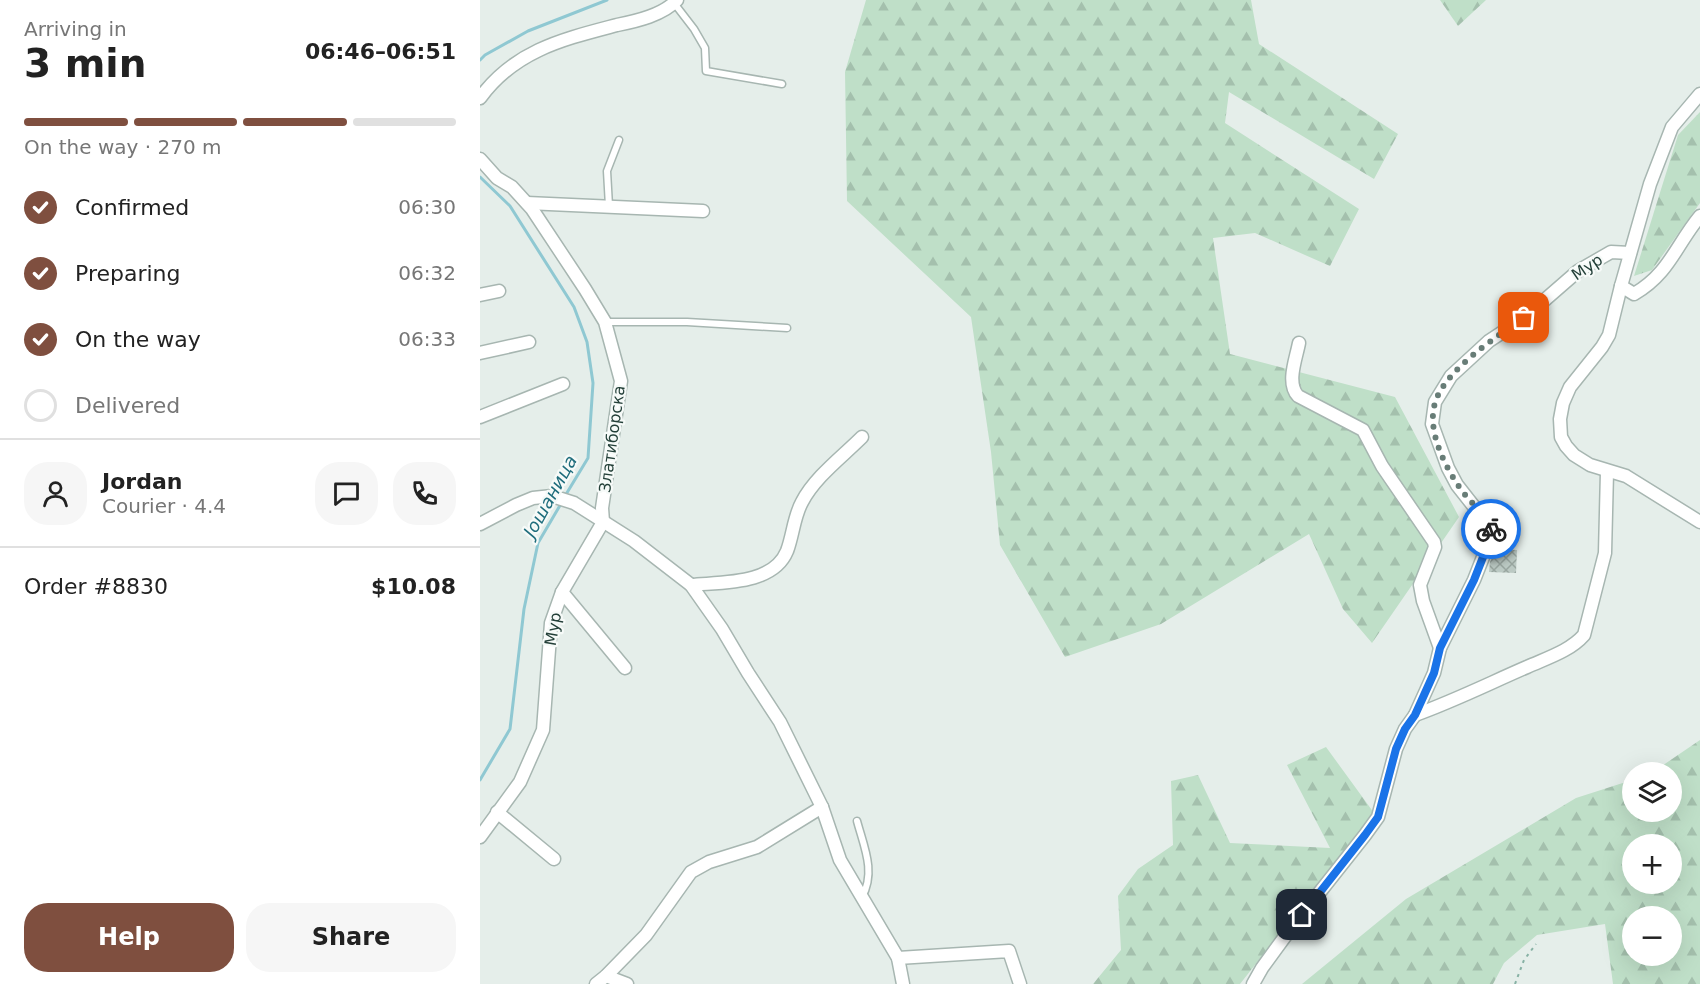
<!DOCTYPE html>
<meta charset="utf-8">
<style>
body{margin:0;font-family:"DejaVu Sans",sans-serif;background:#f6f6f6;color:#222;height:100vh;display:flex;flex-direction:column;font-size:22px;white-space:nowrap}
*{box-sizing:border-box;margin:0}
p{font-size:20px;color:#767676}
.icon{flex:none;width:33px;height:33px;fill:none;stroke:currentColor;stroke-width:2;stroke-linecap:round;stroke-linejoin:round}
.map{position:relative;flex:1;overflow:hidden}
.sheet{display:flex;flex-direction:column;background:#fff;width:480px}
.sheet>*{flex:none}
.buttons{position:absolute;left:1142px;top:762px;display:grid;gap:12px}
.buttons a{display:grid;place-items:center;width:60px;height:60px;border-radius:50%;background:#fff;box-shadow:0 6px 24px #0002;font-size:30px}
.pin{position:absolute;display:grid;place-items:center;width:51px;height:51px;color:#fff;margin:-26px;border-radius:12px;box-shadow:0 3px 9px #0006}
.courier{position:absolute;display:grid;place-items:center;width:60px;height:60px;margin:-30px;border:4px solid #1a73e8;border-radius:50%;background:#fff;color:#222;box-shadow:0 2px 8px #0007}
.summary em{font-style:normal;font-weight:700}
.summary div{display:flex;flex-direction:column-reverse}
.summary{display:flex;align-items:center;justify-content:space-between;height:102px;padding:0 24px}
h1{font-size:39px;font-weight:700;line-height:45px}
.bar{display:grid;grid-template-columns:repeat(4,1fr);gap:9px 6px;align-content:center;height:72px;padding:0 24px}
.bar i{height:8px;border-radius:4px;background:#e0e0e0}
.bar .current{background:#7f4f3f}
.bar p{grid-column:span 4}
.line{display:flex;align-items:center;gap:15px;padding:0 24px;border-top:2px solid #e0e0e0}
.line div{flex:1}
.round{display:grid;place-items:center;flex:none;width:63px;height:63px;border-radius:24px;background:#f6f6f6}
ol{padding:0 24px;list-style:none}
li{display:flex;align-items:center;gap:18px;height:66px}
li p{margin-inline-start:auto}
li .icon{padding:6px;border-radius:50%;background:#7f4f3f;color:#fff;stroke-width:4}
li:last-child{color:#767676}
li i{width:33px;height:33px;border:3px solid #e0e0e0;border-radius:50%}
.button{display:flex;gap:12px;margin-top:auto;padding:12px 24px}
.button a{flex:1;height:69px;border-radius:24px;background:#7f4f3f;color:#fff;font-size:24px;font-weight:700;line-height:69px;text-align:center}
.button a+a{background:#f6f6f6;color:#222}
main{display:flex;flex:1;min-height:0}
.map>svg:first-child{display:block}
.forest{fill:url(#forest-firs);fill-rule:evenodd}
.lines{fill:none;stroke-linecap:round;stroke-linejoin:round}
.stream{stroke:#8fc8d2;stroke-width:3}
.building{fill:url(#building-cross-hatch)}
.lane-casing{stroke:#a7b6b1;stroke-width:9}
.street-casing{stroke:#a7b6b1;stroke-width:15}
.path{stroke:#87b1a4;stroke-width:2;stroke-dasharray:3 4.5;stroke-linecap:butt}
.lane{stroke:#fff;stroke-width:6}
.street{stroke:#fff;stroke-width:12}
.done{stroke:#687d77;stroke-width:6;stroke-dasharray:0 10.8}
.route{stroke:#1a73e8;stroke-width:8}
.labels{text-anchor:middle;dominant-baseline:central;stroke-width:4.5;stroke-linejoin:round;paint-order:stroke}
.street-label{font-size:16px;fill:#244039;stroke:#f6faf8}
.water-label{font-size:18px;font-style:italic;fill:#1f6d7c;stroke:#f6faf8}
</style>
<main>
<section class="sheet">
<div class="summary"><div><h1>3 min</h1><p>Arriving in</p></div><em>06:46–06:51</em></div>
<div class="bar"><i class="current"></i><i class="current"></i><i class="current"></i><i></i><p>On the way · 270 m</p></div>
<ol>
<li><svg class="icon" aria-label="check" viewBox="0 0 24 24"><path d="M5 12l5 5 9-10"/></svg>Confirmed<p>06:30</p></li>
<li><svg class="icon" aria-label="check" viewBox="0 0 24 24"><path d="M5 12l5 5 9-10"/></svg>Preparing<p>06:32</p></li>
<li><svg class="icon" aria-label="check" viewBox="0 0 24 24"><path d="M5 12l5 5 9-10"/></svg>On the way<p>06:33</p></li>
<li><i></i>Delivered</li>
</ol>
<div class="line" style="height:108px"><a class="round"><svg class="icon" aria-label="person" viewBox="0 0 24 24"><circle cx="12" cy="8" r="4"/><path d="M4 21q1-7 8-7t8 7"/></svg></a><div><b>Jordan</b><p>Courier · 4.4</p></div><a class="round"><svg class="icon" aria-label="chat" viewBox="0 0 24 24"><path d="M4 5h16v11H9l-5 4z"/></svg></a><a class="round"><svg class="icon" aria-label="phone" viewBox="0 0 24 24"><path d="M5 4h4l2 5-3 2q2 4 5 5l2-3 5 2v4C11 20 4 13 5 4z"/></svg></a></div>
<div class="line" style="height:78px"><div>Order #8830</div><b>$10.08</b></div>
<div class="button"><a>Help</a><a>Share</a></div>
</section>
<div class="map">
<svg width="1220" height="984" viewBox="0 0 1220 984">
<defs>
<pattern id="forest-firs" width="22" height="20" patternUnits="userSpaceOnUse" patternTransform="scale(1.5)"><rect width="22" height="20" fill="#bfdfc8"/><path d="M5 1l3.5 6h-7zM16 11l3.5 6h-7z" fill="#a4c0ad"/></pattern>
<pattern id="building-cross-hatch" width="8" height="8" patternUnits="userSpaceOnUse" patternTransform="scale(1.5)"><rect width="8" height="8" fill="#bbc9c3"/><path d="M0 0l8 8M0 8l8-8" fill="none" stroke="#98a59f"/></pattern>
</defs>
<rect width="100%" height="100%" fill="#e5eeea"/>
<!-- forest -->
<g class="forest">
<path d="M386,0h385l8,44 139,90 -24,45 -145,-87 -4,31 134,86 -29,57 -75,-33 -42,5 17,116 165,43 64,120 -87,126 -29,-34 -34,-75 -148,90 -96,33 -65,-112 -9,-93 -20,-135 -124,-116 -2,-129z"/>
<path d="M960,0h46l-28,26z"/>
<path d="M1220,112v91l-48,67 -18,6 44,-141z"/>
<path d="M1220,740v244h-87l-8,-60 -68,11 -33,28 -11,21h-191l104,-85 170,-101 56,-18v32h39v-40h-18zM1152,844h39v40h-39zM1152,916h39v40h-39z"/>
<path d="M846,747l48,66 -134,171h-147l28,-34 -3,-54 20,-27 35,-24 -2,-64 27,-6 32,68 100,5 -43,-83z"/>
</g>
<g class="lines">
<!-- stream -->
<g class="stream">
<path d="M0,60l5,-5 43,-24 79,-31"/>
<path d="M0,177l30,29 64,101 13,35 6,41 -5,75 -23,38"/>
<path d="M0,780l30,-51 14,-120 14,-66 24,-41"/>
</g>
</g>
<!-- building -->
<path class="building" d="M1015,549l22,1 -1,23 -27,-1 1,-10z"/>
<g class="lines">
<defs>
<g id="lane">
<path d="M194,3l20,26 11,19 1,23 76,13"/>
<path d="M129,206l-2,-35 12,-31"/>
<path d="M126,322h81l100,6"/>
<path d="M377,821c7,26 19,51 5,76"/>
</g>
<g id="street">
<path d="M1220,94l-28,33 -22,57 -29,102 -12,49 -7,12 -32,40 -7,16 -3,16 1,18 5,9 8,9 16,10 36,11 74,46"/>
<path d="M0,98c35,-48 84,-59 137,-73 20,-4 46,-10 60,-25"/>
<path d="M0,159l17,19 15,9 20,22 53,80 20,33 16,59 -19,127 1,14"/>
<path d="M47,203l176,8"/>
<path d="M1141,286l13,8c35,-20 42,-49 66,-78"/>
<path d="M0,295l19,-4"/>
<path d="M819,343c-3,16 -13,40 -1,53l65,34 19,36 52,76 1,5 -15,38 3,16 17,47"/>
<path d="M0,353l49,-11"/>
<path d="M0,417l83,-33"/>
<path d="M0,524l36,-19 17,-7 19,-2 22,7 60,38 57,44 31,44 26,44 32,49 42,85 18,53 58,98 5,26"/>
<path d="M211,585c31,-3 82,0 96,-34 6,-16 7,-35 15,-49 13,-25 40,-45 60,-65"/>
<path d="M82,592l63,76"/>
<path d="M935,715c39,-14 75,-32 112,-48 20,-9 43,-16 57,-32l21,-82 2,-81"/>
<path d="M17,812l57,47"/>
<path d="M0,837l40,-55 23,-52 8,-107 11,-31 41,-70"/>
<path d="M418,958l111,-7 11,33"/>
<path d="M126,976l21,8"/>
<path d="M116,984l10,-8 40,-41 45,-63 18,-10 48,-15 65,-40"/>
<path d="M773,984l9,-16 27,-37 76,-96 13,-18 18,-68 9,-20 10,-14 19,-42 6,-25 34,-68 13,-33 4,-14 -1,-6 -33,-42 -9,-17 -16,-44 3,-22 16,-26 38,-35 35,-23 54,-47 33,-19 19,1"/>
</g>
</defs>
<!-- lane casing -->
<use href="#lane" class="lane-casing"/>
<!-- street casing -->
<use href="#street" class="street-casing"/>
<!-- path -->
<path class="path" d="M1035,984l9,-24 12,-16"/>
<!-- lane -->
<use href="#lane" class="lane"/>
<!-- street -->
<use href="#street" class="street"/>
</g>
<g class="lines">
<!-- done -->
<path class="done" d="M1011,529c-6,-16 -24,-29 -33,-44 -15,-22 -31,-56 -23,-82 9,-32 62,-67 89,-85"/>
<!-- route -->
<path class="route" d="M822,915l63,-80 13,-18 18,-68 9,-20 10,-14 19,-42 6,-25 34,-68 13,-33 4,-18"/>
</g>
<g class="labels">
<!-- street labels -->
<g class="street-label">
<text transform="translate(1107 267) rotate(-34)">Мур</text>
<text transform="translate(132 439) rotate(-82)">Златиборска</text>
<text transform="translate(73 629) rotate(-80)">Мур</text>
</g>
<!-- water labels -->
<g class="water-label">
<text transform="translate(70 496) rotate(-61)">Јошаница</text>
</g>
</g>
</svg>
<div class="buttons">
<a><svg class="icon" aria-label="layers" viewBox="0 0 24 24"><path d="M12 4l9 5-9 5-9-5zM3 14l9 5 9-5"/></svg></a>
<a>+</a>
<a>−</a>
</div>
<div class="pin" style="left:1044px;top:318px;background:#ea580c"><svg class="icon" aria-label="bag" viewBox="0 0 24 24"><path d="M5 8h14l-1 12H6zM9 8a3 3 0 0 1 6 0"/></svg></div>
<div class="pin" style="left:822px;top:915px;background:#1f2937"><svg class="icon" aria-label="home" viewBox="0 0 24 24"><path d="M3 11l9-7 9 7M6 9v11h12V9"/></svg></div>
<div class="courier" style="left:1011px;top:529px"><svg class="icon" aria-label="bike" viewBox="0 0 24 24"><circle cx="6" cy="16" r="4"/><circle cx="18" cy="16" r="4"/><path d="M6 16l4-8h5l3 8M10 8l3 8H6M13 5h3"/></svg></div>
</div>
</main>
